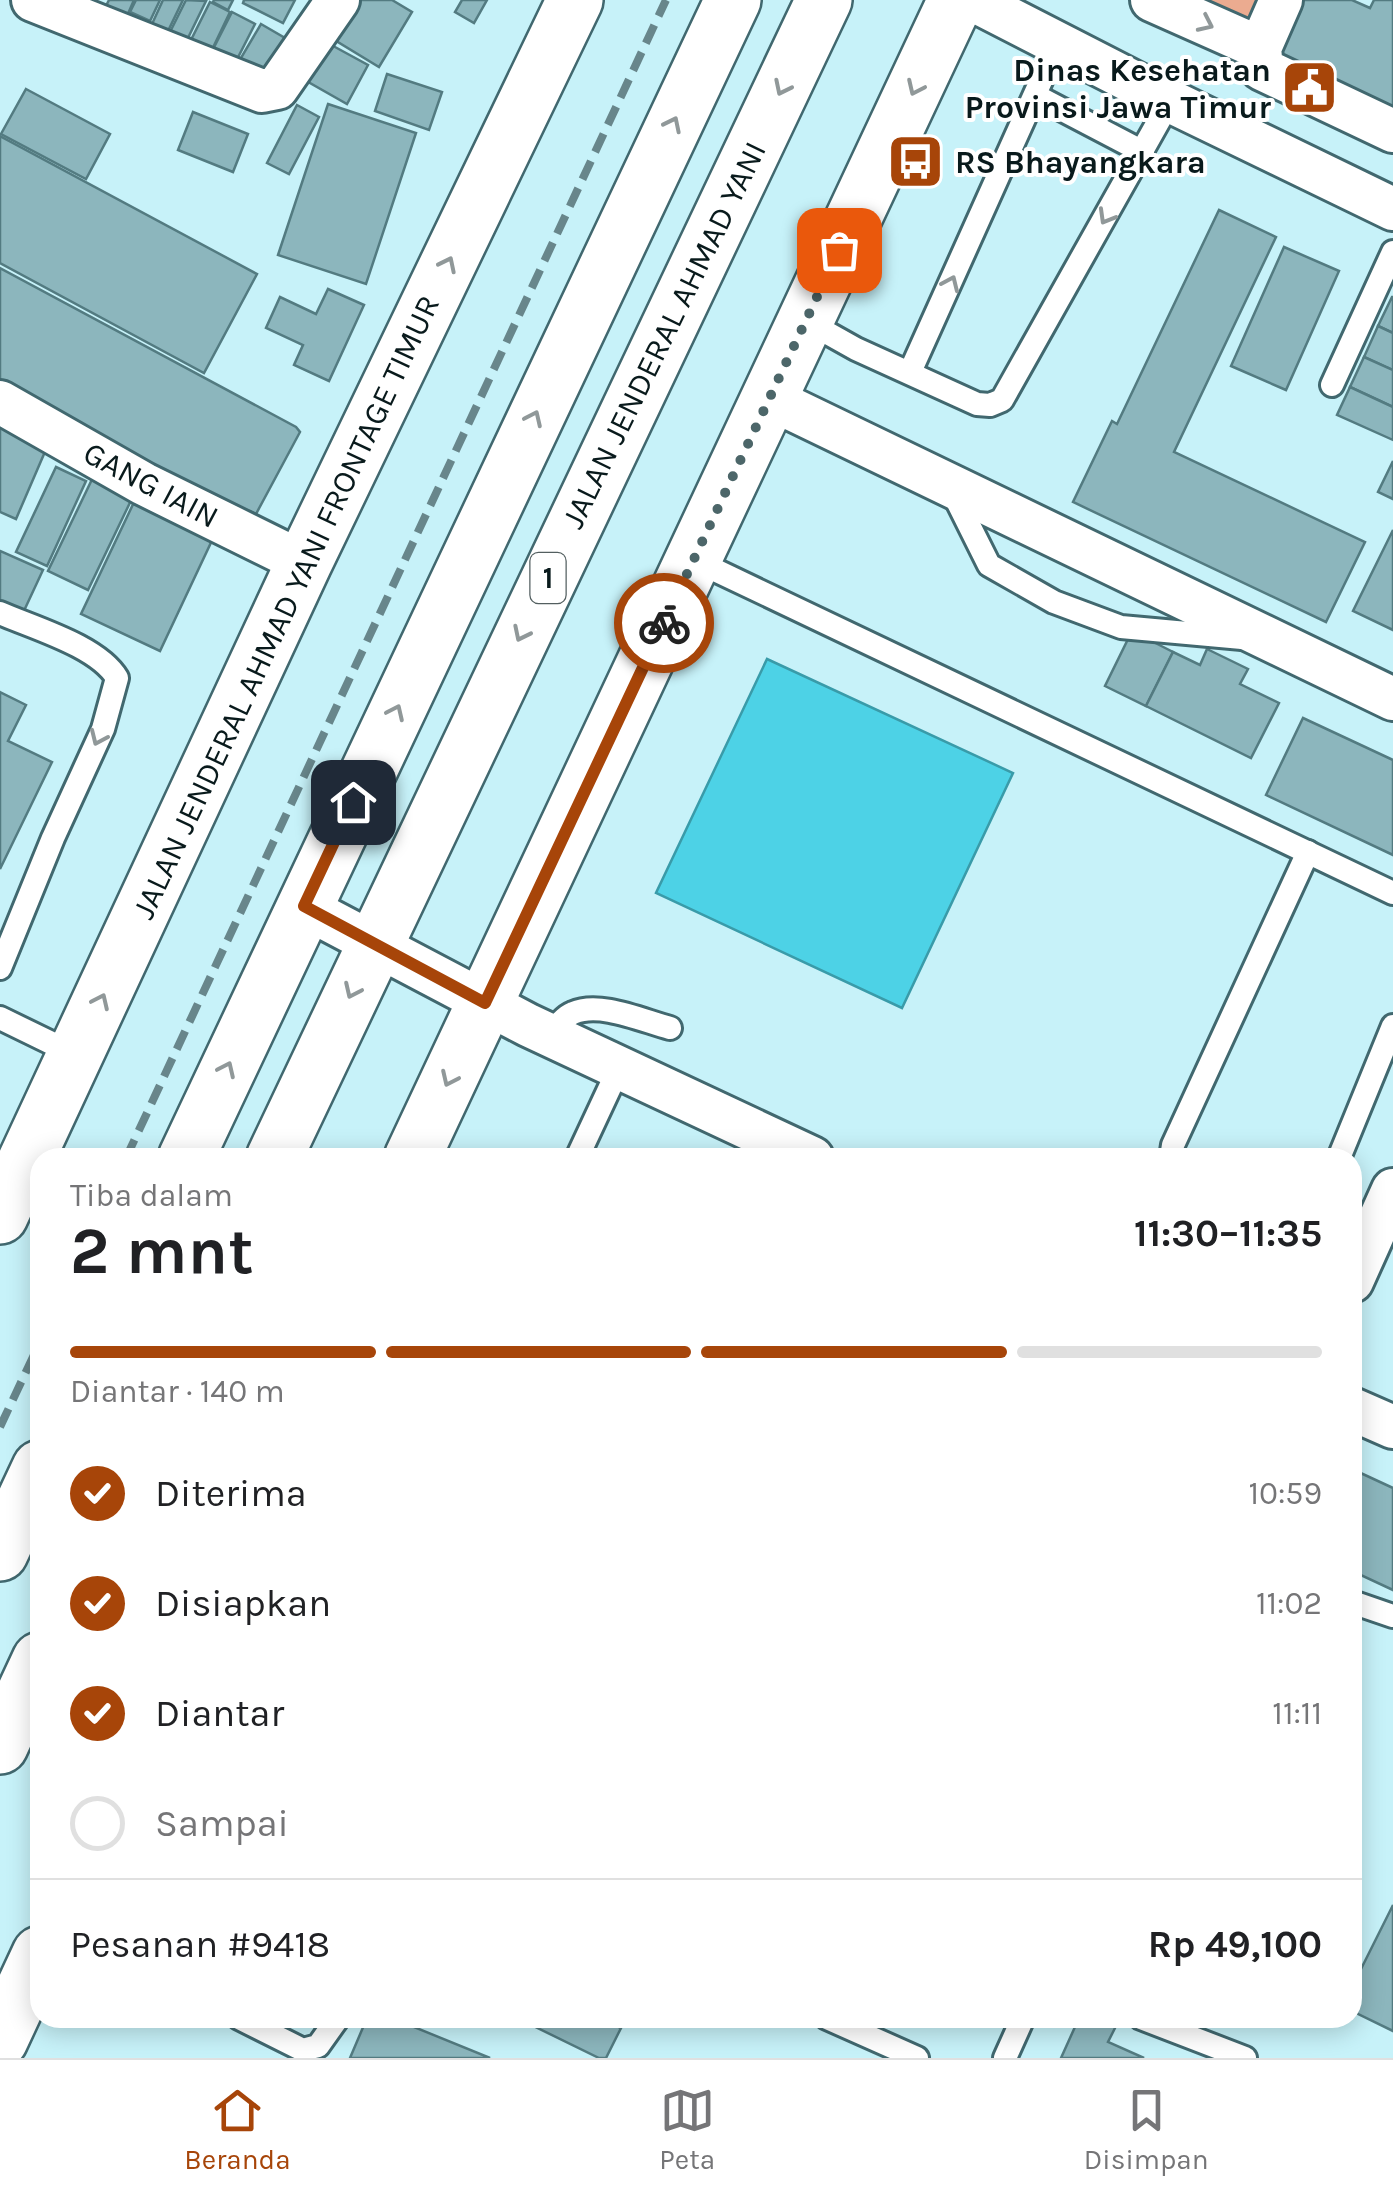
<!DOCTYPE html>
<html lang="id">
<meta charset="utf-8">
<style>
body{margin:0;font-family:Karla,sans-serif;background:#f6f6f6;color:#202124;height:100vh;display:flex;flex-direction:column;font-size:38px;white-space:nowrap}
*{box-sizing:border-box;margin:0}
p{font-size:32px;color:#757577}
.icon{flex:none;width:55px;height:55px;fill:none;stroke:currentColor;stroke-width:2;stroke-linecap:round;stroke-linejoin:round}
.map{position:relative;flex:1;overflow:hidden}
.panel{position:absolute;left:30px;top:1148px;width:1332px;height:880px;display:flex;flex-direction:column;background:#fff;border-radius:30px;box-shadow:0 5px 25px #0003}
.panel>*{flex:none}
.pin{position:absolute;display:grid;place-items:center;width:85px;height:85px;color:#fff;margin:-42px;border-radius:20px;box-shadow:0 5px 15px #0006}
.courier{position:absolute;display:grid;place-items:center;width:100px;height:100px;margin:-50px;border:8px solid #a74509;border-radius:50%;background:#fff;color:#222;box-shadow:0 2px 12px #0007}
.overview em{font-style:normal;font-weight:700}
.overview div{display:flex;flex-direction:column-reverse}
.overview{display:flex;align-items:center;justify-content:space-between;height:170px;padding:0 40px}
h1{font-size:65px;font-weight:700;line-height:75px}
.bar{display:grid;grid-template-columns:repeat(4,1fr);gap:15px 10px;align-content:center;height:120px;padding:0 40px}
.bar i{height:12px;border-radius:8px;background:#e0e0e0}
.bar .current{background:#a74509}
.bar p{grid-column:span 4}
.line{display:flex;align-items:center;gap:25px;padding:0 40px;border-top:2px solid #e0e0e0}
.line div{flex:1}
ol{padding:0 40px;list-style:none}
li{display:flex;align-items:center;gap:30px;height:110px}
li p{margin-inline-start:auto}
li .icon{padding:10px;border-radius:50%;background:#a74509;color:#fff;stroke-width:4}
li:last-child{color:#757577}
li i{width:55px;height:55px;border:5px solid #e0e0e0;border-radius:50%}
.tabs{display:flex;justify-content:space-around;align-items:center;height:140px;border-top:2px solid #e0e0e0;background:#fff;font-size:28px;color:#757577}
.tabs a{display:grid;justify-items:center;gap:5px}
.tabs .current{color:#a74509}
.map>svg:first-child{display:block}
.green{fill:#ebab90}
.water{fill:#4dd2e6;stroke:#399ba9;stroke-width:2.5}
.building{fill:#8cb6bd;stroke:#537b81;stroke-width:2.5}
.lines{fill:none;stroke-linecap:round;stroke-linejoin:round}
.lane-casing{stroke:#41686f;stroke-width:28}
.street-casing{stroke:#41686f;stroke-width:48}
.secondary-casing{stroke:#41686f;stroke-width:60}
.highway-casing{stroke:#41686f;stroke-width:60}
.lane{stroke:#fff;stroke-width:22}
.street{stroke:#fff;stroke-width:42}
.secondary{stroke:#fff;stroke-width:55}
.highway{stroke:#fff;stroke-width:55}
.rail{stroke:#68868b;stroke-width:8;stroke-dasharray:20 10;stroke-linecap:butt}
.oneway{stroke:#909899}
.done{stroke:#4c6669;stroke-width:10;stroke-dasharray:0 18}
.route{stroke:#a74509;stroke-width:12}
.labels{text-anchor:middle;dominant-baseline:central;stroke-width:8;stroke-linejoin:round;paint-order:stroke}
.shield{fill:#fff;stroke:#535f60;stroke-width:2.5}
.shield-label{font-size:30px;font-weight:bold;fill:#091a1c}
.poi-label{font-size:32px;font-weight:bold;fill:#091a1c;stroke:#fff;text-anchor:end}
.street-label{font-size:32px;fill:#091a1c;stroke:#fff}
</style>
<div class="map">
<svg width="1393" height="2058" viewBox="0 0 1393 2058">
<rect width="100%" height="100%" fill="#c7f2f9"/>
<!-- green -->
<path class="green" d="M1182,0h91l-16,34z"/>
<!-- water -->
<path class="water" d="M767,659l246,114 -111,235 -246,-115z"/>
<!-- building -->
<g class="building">
<path d="M109,0h25l-7,16 -21,-10z"/>
<path d="M136,0h24l-10,21 -20,-9z"/>
<path d="M163,0h20l-15,31 -16,-7z"/>
<path d="M186,0l20,1 -21,43 -17,-8z"/>
<path d="M214,0h19l-5,10 -15,-8z"/>
<path d="M244,0h51l-12,23 -40,-20z"/>
<path d="M357,0h35l20,12 -33,55 -46,-28z"/>
<path d="M462,0h25l-13,23 -19,-11z"/>
<path d="M1287,0h65l18,8 4,-8h19v111l-129,-62z"/>
<path d="M210,2l20,10 -21,44 -21,-10z"/>
<path d="M232,12l23,12 -25,49 -23,-12z"/>
<path d="M261,24l24,14 -26,44 -24,-14z"/>
<path d="M324,41l44,24 -21,39 -44,-25z"/>
<path d="M387,74l55,18 -13,38 -54,-19z"/>
<path d="M26,89l84,45 -24,45 -85,-45z"/>
<path d="M328,104l88,29 -50,151 -88,-29z"/>
<path d="M297,105l22,12 -30,57 -22,-11z"/>
<path d="M193,112l55,22 -15,38 -55,-22z"/>
<path d="M0,136l257,138 -53,99 -204,-110z"/>
<path d="M1219,210l57,27 -102,215 191,90 -39,80 -253,-120 39,-81 5,3z"/>
<path d="M1284,247l55,24 -53,119 -55,-24z"/>
<path d="M0,268l296,159 4,5 -44,82 -6,-3 -3,4 -247,-134z"/>
<path d="M328,289l36,16 -35,76 -35,-16 9,-20 -37,-17 14,-31 36,17z"/>
<path d="M1392,297h1v36l-15,-7z"/>
<path d="M1378,326l15,7v37l-29,-13z"/>
<path d="M1364,357l29,13v37l-43,-20z"/>
<path d="M1350,387l43,20v33l-56,-25z"/>
<path d="M0,425l47,22 -31,72 -16,-7z"/>
<path d="M1393,461v38l-15,-7z"/>
<path d="M56,467l30,14 -39,85 -31,-14z"/>
<path d="M97,469l40,19 -49,102 -40,-19z"/>
<path d="M136,498l79,36 -55,117 -79,-37z"/>
<path d="M1393,530v100l-40,-19z"/>
<path d="M0,551l43,19 -21,45 -22,-11z"/>
<path d="M1132,631l41,21 -27,54 -41,-20z"/>
<path d="M1207,649l41,20 -8,15 39,19 -28,55 -105,-52 27,-54 27,13z"/>
<path d="M0,692l26,13 -18,36 44,21 -52,107z"/>
<path d="M1303,718l90,42v95l-127,-60z"/>
<path d="M1352,1469l41,19v102l-41,-19z"/>
<path d="M1393,1905v126l-41,-20v-24z"/>
<path d="M367,2018h25l98,40h-140z"/>
<path d="M517,2018h81l23,10 -15,30h-7z"/>
<path d="M1079,2018h41l-12,24 36,16h-83z"/>
</g>
<g class="lines">
<defs>
<g id="lane">
<path d="M1036,96l107,56"/>
<path d="M806,321l50,28 121,55 13,1 12,-5 168,-299"/>
<path d="M910,372l148,-329"/>
<path d="M1332,385l61,-133"/>
<path d="M951,489l38,76 65,37 67,25 121,11"/>
<path d="M694,560l699,333"/>
<path d="M0,613c34,15 98,33 117,65l-14,51 -50,109 -53,130"/>
<path d="M0,1018l76,37"/>
<path d="M550,1036c6,-8 13,-19 23,-23 27,-12 70,8 97,15"/>
<path d="M577,1158l42,-90"/>
<path d="M1171,1158l2,-13 135,-293"/>
<path d="M1339,1158l54,-132"/>
<path d="M1352,1602l41,14"/>
<path d="M239,2018l64,32 15,-4 20,-28"/>
<path d="M827,2018l90,40"/>
<path d="M1141,2018l104,40"/>
<path d="M1005,2058l18,-40"/>
</g>
<g id="street">
<path d="M33,0l229,91 15,-3 61,-88"/>
<path d="M973,0l197,101 223,108"/>
<path d="M1152,0l108,48"/>
<path d="M1281,0l-21,48 2,21 131,62"/>
<path d="M771,399l622,300"/>
<path d="M0,402l144,82 160,79"/>
<path d="M304,907l224,118 284,133"/>
<path d="M1352,1281l41,-91"/>
<path d="M1352,1409l41,18"/>
</g>
<path id="secondary" d="M0,1216l304,-653 271,-563"/>
<g id="highway">
<path d="M186,1158l547,-1158"/>
<path d="M274,1158l550,-1158"/>
<path d="M412,1158l544,-1158"/>
<path d="M0,1553l40,-85"/>
<path d="M0,1746l40,-86"/>
<path d="M0,2040l40,-86"/>
</g>
</defs>
<!-- lane casing -->
<use href="#lane" class="lane-casing"/>
<!-- street casing -->
<use href="#street" class="street-casing"/>
<!-- secondary casing -->
<use href="#secondary" class="secondary-casing"/>
<!-- highway casing -->
<use href="#highway" class="highway-casing"/>
<!-- lane -->
<use href="#lane" class="lane"/>
<!-- street -->
<use href="#street" class="street"/>
<!-- secondary -->
<use href="#secondary" class="secondary"/>
<!-- highway -->
<use href="#highway" class="highway"/>
<!-- rail -->
<g class="rail">
<path d="M126,1158l540,-1158"/>
<path d="M0,1427l40,-85"/>
</g>
</g>
<!-- one-way arrows -->
<defs><path id="oneway-chevron" d="M-2-3.5L2.5 0L-2 3.5" fill="none" stroke-width="1.6" stroke-linecap="round" stroke-linejoin="round" transform="scale(2.5)"/></defs>
<g class="oneway">
<use href="#oneway-chevron" transform="translate(1206 24) rotate(25)"/>
<use href="#oneway-chevron" transform="translate(782 88) rotate(116)"/>
<use href="#oneway-chevron" transform="translate(915 88) rotate(115)"/>
<use href="#oneway-chevron" transform="translate(673 124) rotate(-64)"/>
<use href="#oneway-chevron" transform="translate(1106 217) rotate(120)"/>
<use href="#oneway-chevron" transform="translate(448 264) rotate(-64)"/>
<use href="#oneway-chevron" transform="translate(951 283) rotate(-66)"/>
<use href="#oneway-chevron" transform="translate(534 418) rotate(-65)"/>
<use href="#oneway-chevron" transform="translate(521 634) rotate(116)"/>
<use href="#oneway-chevron" transform="translate(396 712) rotate(-65)"/>
<use href="#oneway-chevron" transform="translate(98 738) rotate(114)"/>
<use href="#oneway-chevron" transform="translate(352 991) rotate(115)"/>
<use href="#oneway-chevron" transform="translate(101 1001) rotate(-65)"/>
<use href="#oneway-chevron" transform="translate(227 1069) rotate(-65)"/>
<use href="#oneway-chevron" transform="translate(449 1079) rotate(115)"/>
</g>
<g class="lines">
<!-- done -->
<path class="done" d="M664,623l175,-373"/>
<!-- route -->
<path class="route" d="M353,802l-49,104 181,97 179,-380"/>
</g>
<!-- icons -->
<defs>
<symbol id="civic-square" viewBox="-11 -11 22 22"><rect x="-9" y="-9" width="18" height="18" rx="4" fill="#a74509" stroke="#fff"/><path d="M-.6-6.5H3V-4.5H.6V-3L4-1V1h2V6H-6V1h2V-1L-.6-3ZM-1.2 2.5V6h2.4V2.5Z" fill="#fff"/></symbol>
<symbol id="bus-square" viewBox="-11 -11 22 22"><rect x="-9" y="-9" width="18" height="18" rx="4" fill="#a74509" stroke="#fff"/><path d="M-5-6H5V4H4V6H2V4H-2V6H-4V4H-5ZM-3.5-4V0h7V-4ZM-3.5 1.2v1.5H-2V1.2ZM2 1.2v1.5H3.5V1.2Z" fill="#fff"/></symbol>
</defs>
<g fill-rule="evenodd">
<use href="#civic-square" x="1278" y="56" width="63" height="63"/>
<use href="#bus-square" x="884" y="130" width="63" height="63"/>
</g>
<g class="labels">
<!-- shield labels -->
<rect class="shield" x="530.5" y="553" width="35" height="50" rx="8"/>
<g class="shield-label">
<text x="548" y="578">1</text>
</g>
<!-- poi labels -->
<g class="poi-label">
<text x="1271" y="70">Dinas Kesehatan<tspan x="1271" dy="37">Provinsi Jawa Timur</tspan></text>
<text x="955" y="162" text-anchor="start">RS Bhayangkara</text>
</g>
<!-- street labels -->
<g class="street-label">
<text transform="translate(664 335) rotate(-64)">JALAN JENDERAL AHMAD YANI</text>
<text transform="translate(151 485) rotate(28)">GANG IAIN</text>
<text transform="translate(286 607) rotate(-65)">JALAN JENDERAL AHMAD YANI FRONTAGE TIMUR</text>
</g>
</g>
</svg>
<div class="pin" style="left:839px;top:250px;background:#ea580c"><svg class="icon" aria-label="bag" viewBox="0 0 24 24"><path d="M5 8h14l-1 12H6zM9 8a3 3 0 0 1 6 0"/></svg></div>
<div class="pin" style="left:353px;top:802px;background:#1f2937"><svg class="icon" aria-label="home" viewBox="0 0 24 24"><path d="M3 11l9-7 9 7M6 9v11h12V9"/></svg></div>
<div class="courier" style="left:664px;top:623px"><svg class="icon" aria-label="bike" viewBox="0 0 24 24"><circle cx="6" cy="16" r="4"/><circle cx="18" cy="16" r="4"/><path d="M6 16l4-8h5l3 8M10 8l3 8H6M13 5h3"/></svg></div>
<section class="panel">
<div class="overview"><div><h1>2 mnt</h1><p>Tiba dalam</p></div><em>11:30–11:35</em></div>
<div class="bar"><i class="current"></i><i class="current"></i><i class="current"></i><i></i><p>Diantar · 140 m</p></div>
<ol>
<li><svg class="icon" aria-label="check" viewBox="0 0 24 24"><path d="M5 12l5 5 9-10"/></svg>Diterima<p>10:59</p></li>
<li><svg class="icon" aria-label="check" viewBox="0 0 24 24"><path d="M5 12l5 5 9-10"/></svg>Disiapkan<p>11:02</p></li>
<li><svg class="icon" aria-label="check" viewBox="0 0 24 24"><path d="M5 12l5 5 9-10"/></svg>Diantar<p>11:11</p></li>
<li><i></i>Sampai</li>
</ol>
<div class="line" style="height:130px"><div>Pesanan #9418</div><b>Rp 49,100</b></div>
</section>
</div>
<nav class="tabs">
<a class="current"><svg class="icon" aria-label="home" viewBox="0 0 24 24"><path d="M3 11l9-7 9 7M6 9v11h12V9"/></svg>Beranda</a>
<a><svg class="icon" aria-label="map" viewBox="0 0 24 24"><path d="M3 6l6-2 6 2 6-2v14l-6 2-6-2-6 2zM9 4v14M15 6v14"/></svg>Peta</a>
<a><svg class="icon" aria-label="saved" viewBox="0 0 24 24"><path d="M7 4h10v16l-5-4-5 4z"/></svg>Disimpan</a>
</nav>
